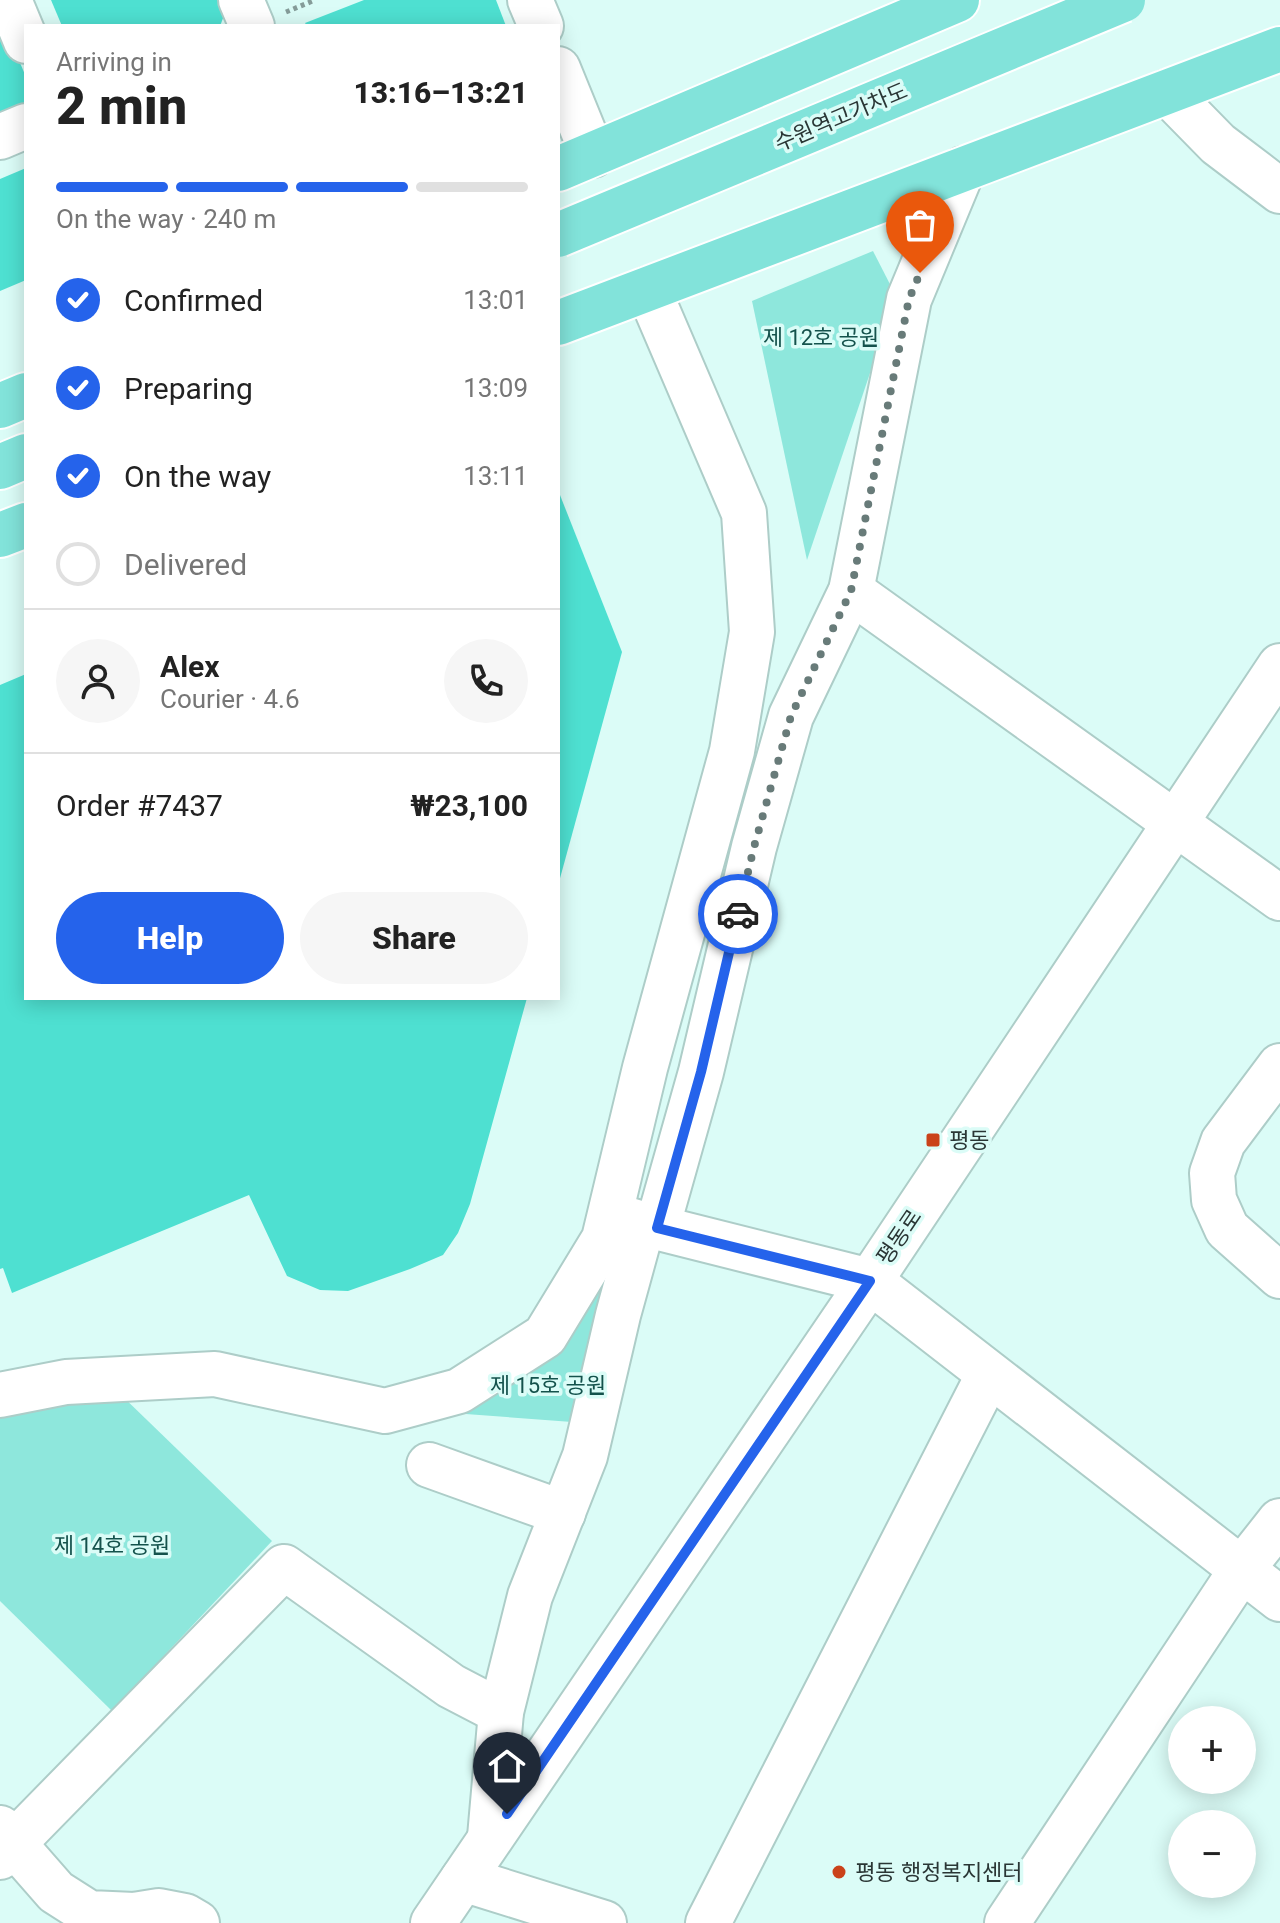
<!DOCTYPE html>
<meta charset="utf-8">
<style>
body{margin:0;font-family:Roboto,"Noto Sans KR",sans-serif;background:#f6f6f6;color:#222;height:100vh;display:flex;flex-direction:column;font-size:30px;white-space:nowrap}
*{box-sizing:border-box;margin:0}
p{font-size:26px;color:#767676}
.icon{flex:none;width:44px;height:44px;fill:none;stroke:currentColor;stroke-width:2;stroke-linecap:round;stroke-linejoin:round}
.map{position:relative;flex:1;overflow:hidden}
.panel{position:absolute;left:24px;top:24px;width:536px;height:976px;display:flex;flex-direction:column;background:#fff;border-radius:0px;box-shadow:0 4px 20px #0003}
.panel>*{flex:none}
.tools{position:absolute;left:1168px;top:1706px;display:grid;gap:16px}
.tools a{display:grid;place-items:center;width:88px;height:88px;border-radius:50%;background:#fff;box-shadow:0 4px 20px #0003;font-size:40px}
.pin{position:absolute;display:grid;place-items:center;width:68px;height:68px;color:#fff;margin:-82px -34px;border-radius:50% 50% 50% 0;rotate:-45deg;box-shadow:0 0 8px #0007}
.pin .icon{rotate:45deg}
.courier{position:absolute;display:grid;place-items:center;width:80px;height:80px;margin:-40px;border:6px solid #2563eb;border-radius:50%;background:#fff;color:#222;box-shadow:0 2px 10px #0007}
.headline em{font-style:normal;font-weight:800}
.headline div{display:flex;flex-direction:column-reverse}
.headline{display:flex;align-items:center;justify-content:space-between;height:136px;padding:0 32px}
h1{font-size:52px;font-weight:800;line-height:60px}
.bar{display:grid;grid-template-columns:repeat(4,1fr);gap:12px 8px;align-content:center;height:96px;padding:0 32px}
.bar i{height:10px;border-radius:6px;background:#e0e0e0}
.bar .selected{background:#2563eb}
.bar p{grid-column:span 4}
.line{display:flex;align-items:center;gap:20px;padding:0 32px;border-top:2px solid #e0e0e0}
.line div{flex:1}
.round{display:grid;place-items:center;flex:none;width:84px;height:84px;border-radius:42px;background:#f6f6f6}
ol{padding:0 32px;list-style:none}
li{display:flex;align-items:center;gap:24px;height:88px}
li p{margin-inline-start:auto}
li .icon{padding:8px;border-radius:50%;background:#2563eb;color:#fff;stroke-width:4}
li:last-child{color:#767676}
li i{width:44px;height:44px;border:4px solid #e0e0e0;border-radius:50%}
.action{display:flex;gap:16px;margin-top:auto;padding:16px 32px}
.action a{flex:1;height:92px;border-radius:48px;background:#2563eb;color:#fff;font-size:32px;font-weight:800;line-height:92px;text-align:center}
.action a+a{background:#f6f6f6;color:#222}
.map>svg:first-child{display:block}
.green{fill:#8ee7dc}
.building{fill:#4ee0d1}
.lines{fill:none;stroke-linecap:round;stroke-linejoin:round}
.minor-casing{stroke:#adcdc8;stroke-width:48}
.major-casing{stroke:#fff;stroke-width:48}
.path{stroke:#859c99;stroke-width:5;stroke-dasharray:4 4;stroke-linecap:butt}
.minor{stroke:#fff;stroke-width:44}
.major{stroke:#82e3da;stroke-width:44}
.major-bridge-casing{stroke:#fff;stroke-width:48;stroke-linecap:butt}
.major-bridge{stroke:#82e3da;stroke-width:44}
.done{stroke:#687b79;stroke-width:8;stroke-dasharray:0 14.4}
.route{stroke:#2563eb;stroke-width:10}
.poi-dot{fill:#ca421a;stroke:#dbfcf7;stroke-width:3}
.labels{text-anchor:middle;dominant-baseline:central;stroke-width:7;stroke-linejoin:round;paint-order:stroke}
.street-label{font-size:22px;fill:#2a3635;stroke:#dbfcf7}
.park-label{font-size:22px;fill:#14524c;stroke:#dbfcf7}
.poi-label{font-size:22px;fill:#2a3635;stroke:#dbfcf7;text-anchor:start}
</style>
<div class="map">
<svg width="1280" height="1923" viewBox="0 0 1280 1923">
<rect width="100%" height="100%" fill="#dbfcf7"/>
<!-- green -->
<g class="green">
<path d="M873,251l23,45 -89,264 -55,-259z"/>
<path d="M636,1244l-64,178 -147,-11z"/>
<path d="M117,1391l155,150 -160,170 -112,-110v-187z"/>
</g>
<!-- building -->
<g class="building">
<path d="M51,0h172l4,8 -7,18h-158z"/>
<path d="M364,0h132l10,26h-199l-2,-3z"/>
<path d="M0,15l26,62v26l-3,10 -23,9z"/>
<path d="M26,168v112l-26,11v-112z"/>
<path d="M558,490l64,162 -63,230h-1z"/>
<path d="M26,674v324h501l-57,206 -12,29 -15,22 -33,14 -62,22 -28,-1 -33,-14 -38,-81 -237,98 -9,-25 -3,1v-584z"/>
</g>
<g class="lines">
<defs>
<g id="minor">
<path d="M9,0l17,41"/>
<path d="M241,0l11,26"/>
<path d="M530,0l11,26"/>
<path d="M558,69l35,86"/>
<path d="M1167,92l51,52 62,47"/>
<path d="M0,137l26,-11"/>
<path d="M851,591l429,307"/>
<path d="M1280,1066l-57,76 -11,31 2,27 13,29 53,47"/>
<path d="M643,1224l227,57 410,318"/>
<path d="M657,1228l44,-156 53,-225 37,-131 60,-125 58,-292 54,-130"/>
<path d="M0,1395l66,-13 149,-8 170,37 74,-20 86,-55 59,-97 41,-171 87,-317 20,-119 -8,-119 -96,-224"/>
<path d="M429,1465l134,48"/>
<path d="M0,1828l56,64 33,21 45,2 25,-4 26,5 12,7"/>
<path d="M490,1837l11,-125 29,-116 55,-140 33,-141 25,-91 -27,-8"/>
<path d="M0,1857l284,-290 167,119 50,26"/>
<path d="M463,1879l141,44"/>
<path d="M433,1923l437,-642 410,-615"/>
<path d="M708,1923l281,-549"/>
<path d="M1007,1923l235,-354 38,-48"/>
</g>
<g id="major">
<path d="M558,169l399,-169"/>
<path d="M558,323l722,-274"/>
<path d="M0,406l26,-11"/>
<path d="M0,467l26,-11"/>
<path d="M0,535l26,-10"/>
</g>
</defs>
<!-- minor casing -->
<use href="#minor" class="minor-casing"/>
<!-- major casing -->
<use href="#major" class="major-casing"/>
<!-- path -->
<path class="path" d="M286,12l29,-12"/>
<!-- minor -->
<use href="#minor" class="minor"/>
<!-- major -->
<use href="#major" class="major"/>
<defs>
<path id="major-bridge" d="M558,235l565,-235"/>
</defs>
<!-- major-bridge casing -->
<use href="#major-bridge" class="major-bridge-casing"/>
<!-- major-bridge -->
<use href="#major-bridge" class="major-bridge"/>
</g>
<g class="lines">
<!-- done -->
<path class="done" d="M738,914l16,-67 37,-131 60,-125 58,-292 11,-26"/>
<!-- route -->
<path class="route" d="M507,1814l363,-533 -213,-53 44,-156 37,-158"/>
</g>
<!-- markers -->
<g class="poi-dot">
<rect x="925" y="1132" width="16" height="16" rx="4"/>
<circle cx="839" cy="1872" r="8"/>
</g>
<g class="labels">
<!-- street labels -->
<g class="street-label">
<text transform="translate(841 117) rotate(-23)">수원역고가차도</text>
<text transform="translate(899 1237) rotate(-56)">평동로</text>
</g>
<!-- park labels -->
<g class="park-label">
<text x="821" y="337">제 12호 공원</text>
<text x="548" y="1385">제 15호 공원</text>
<text x="112" y="1545">제 14호 공원</text>
</g>
<!-- poi labels -->
<g class="poi-label">
<text x="949" y="1140">평동</text>
<text x="855" y="1872">평동 행정복지센터</text>
</g>
</g>
</svg>
<div class="tools">
<a>+</a>
<a>−</a>
</div>
<div class="pin" style="left:920px;top:273px;background:#ea580c"><svg class="icon" aria-label="bag" viewBox="0 0 24 24"><path d="M5 8h14l-1 12H6zM9 8a3 3 0 0 1 6 0"/></svg></div>
<div class="pin" style="left:507px;top:1814px;background:#1f2937"><svg class="icon" aria-label="home" viewBox="0 0 24 24"><path d="M3 11l9-7 9 7M6 9v11h12V9"/></svg></div>
<div class="courier" style="left:738px;top:914px"><svg class="icon" aria-label="car" viewBox="0 0 24 24"><path d="M5 17H2v-5l4-1 3-4h7l3 4 3 1v5h-3M9 17h6M6 11h13"/><circle cx="7" cy="17" r="2"/><circle cx="17" cy="17" r="2"/></svg></div>
<section class="panel">
<div class="headline"><div><h1>2 min</h1><p>Arriving in</p></div><em>13:16–13:21</em></div>
<div class="bar"><i class="selected"></i><i class="selected"></i><i class="selected"></i><i></i><p>On the way · 240 m</p></div>
<ol>
<li><svg class="icon" aria-label="check" viewBox="0 0 24 24"><path d="M5 12l5 5 9-10"/></svg>Confirmed<p>13:01</p></li>
<li><svg class="icon" aria-label="check" viewBox="0 0 24 24"><path d="M5 12l5 5 9-10"/></svg>Preparing<p>13:09</p></li>
<li><svg class="icon" aria-label="check" viewBox="0 0 24 24"><path d="M5 12l5 5 9-10"/></svg>On the way<p>13:11</p></li>
<li><i></i>Delivered</li>
</ol>
<div class="line" style="height:144px"><a class="round"><svg class="icon" aria-label="person" viewBox="0 0 24 24"><circle cx="12" cy="8" r="4"/><path d="M4 21q1-7 8-7t8 7"/></svg></a><div><b>Alex</b><p>Courier · 4.6</p></div><a class="round"><svg class="icon" aria-label="phone" viewBox="0 0 24 24"><path d="M5 4h4l2 5-3 2q2 4 5 5l2-3 5 2v4C11 20 4 13 5 4z"/></svg></a></div>
<div class="line" style="height:104px"><div>Order #7437</div><b>₩23,100</b></div>
<div class="action"><a>Help</a><a>Share</a></div>
</section>
</div>
